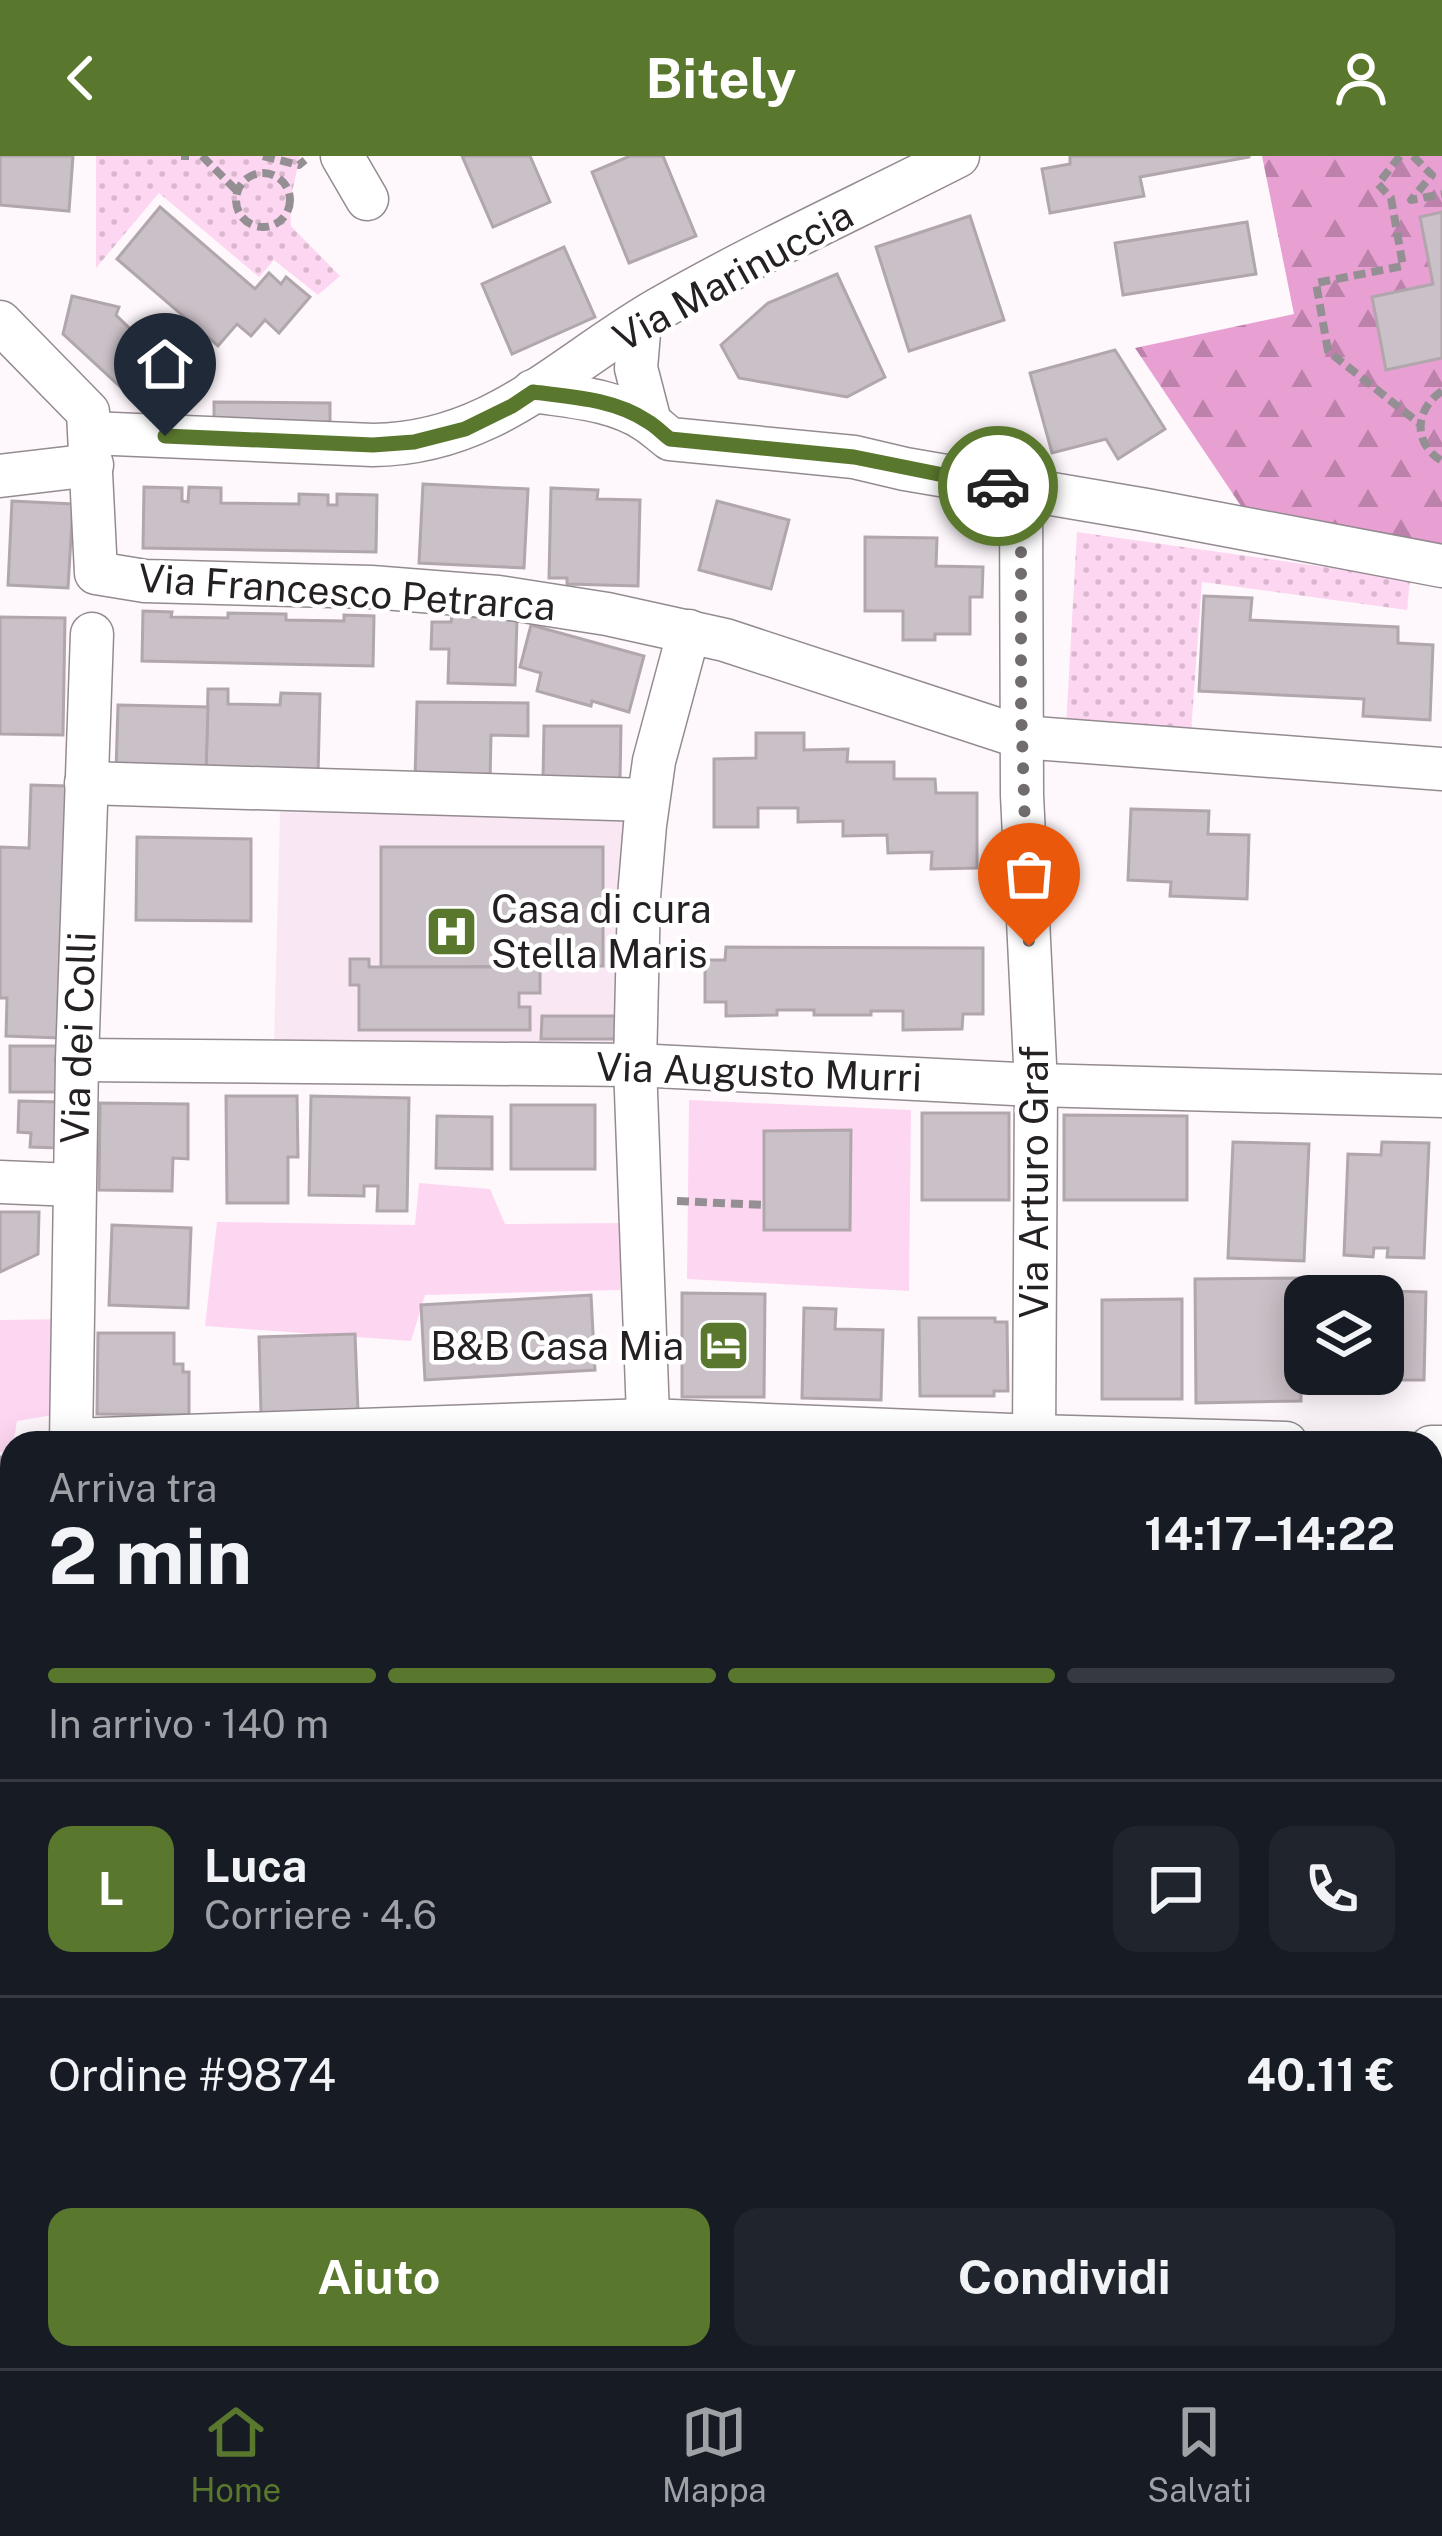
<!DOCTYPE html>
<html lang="it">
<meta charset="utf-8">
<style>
body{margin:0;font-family:"Public Sans",sans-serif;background:#20242c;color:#f1f3f6;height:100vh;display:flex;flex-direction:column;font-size:45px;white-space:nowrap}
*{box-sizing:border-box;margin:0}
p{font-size:39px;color:#9ea1a6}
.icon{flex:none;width:66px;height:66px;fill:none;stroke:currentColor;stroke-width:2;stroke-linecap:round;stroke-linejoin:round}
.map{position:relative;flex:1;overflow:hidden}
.side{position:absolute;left:0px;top:1275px;width:1443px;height:939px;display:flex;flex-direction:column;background:#171b24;border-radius:36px 36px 0 0;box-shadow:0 6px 30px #0003}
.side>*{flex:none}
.buttons{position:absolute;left:1284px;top:1119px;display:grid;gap:24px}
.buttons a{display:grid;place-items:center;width:120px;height:120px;border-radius:24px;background:#171b24;box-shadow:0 6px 30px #0003;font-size:60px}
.pin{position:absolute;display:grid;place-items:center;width:102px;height:102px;color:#fff;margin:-123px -51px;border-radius:50% 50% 50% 0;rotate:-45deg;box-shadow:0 0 12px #0007}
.pin .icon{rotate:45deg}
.courier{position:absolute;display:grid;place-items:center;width:120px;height:120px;margin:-60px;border:9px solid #5a782d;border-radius:50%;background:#fff;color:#222;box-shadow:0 3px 15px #0007}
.head em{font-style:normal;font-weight:700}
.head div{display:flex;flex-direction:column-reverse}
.head{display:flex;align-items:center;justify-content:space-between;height:204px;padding:0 48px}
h1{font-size:78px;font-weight:700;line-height:90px}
.bar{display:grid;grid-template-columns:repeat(4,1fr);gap:18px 12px;align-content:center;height:144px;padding:0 48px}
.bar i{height:15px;border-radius:9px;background:#363941}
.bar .active{background:#5a782d}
.bar p{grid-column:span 4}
.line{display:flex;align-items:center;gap:30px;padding:0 48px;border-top:3px solid #363941}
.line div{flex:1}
.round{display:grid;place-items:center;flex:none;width:126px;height:126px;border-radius:24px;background:#20242c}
.primary-button{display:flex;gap:24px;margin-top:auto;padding:24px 48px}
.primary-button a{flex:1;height:138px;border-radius:24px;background:#5a782d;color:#fff;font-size:48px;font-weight:700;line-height:138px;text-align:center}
.primary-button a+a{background:#20242c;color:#f1f3f6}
header{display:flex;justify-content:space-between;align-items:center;height:156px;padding:0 48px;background:#5a782d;color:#fff;font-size:54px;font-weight:700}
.dock{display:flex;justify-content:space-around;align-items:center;height:168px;border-top:3px solid #363941;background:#171b24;font-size:33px;color:#9ea1a6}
.dock a{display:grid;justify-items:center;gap:6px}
.dock .active{color:#5a782d}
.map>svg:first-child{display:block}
.built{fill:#f9e8f3}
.grass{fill:url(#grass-dots)}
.forest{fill:url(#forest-firs)}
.garden{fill:#fdd7f1}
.building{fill:#cac0c7;stroke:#b0a6ac;stroke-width:3}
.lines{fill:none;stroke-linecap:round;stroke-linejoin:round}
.minor-casing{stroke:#948b91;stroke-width:45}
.primary-casing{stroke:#948b91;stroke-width:69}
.path{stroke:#948f93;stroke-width:8;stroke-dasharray:12 6;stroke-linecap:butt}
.minor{stroke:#fff;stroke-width:42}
.primary{stroke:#fff;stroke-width:66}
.done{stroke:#706c6f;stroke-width:12;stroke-dasharray:0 21.6}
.route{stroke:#5a782d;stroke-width:15}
.labels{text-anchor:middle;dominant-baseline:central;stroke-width:9;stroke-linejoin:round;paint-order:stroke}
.street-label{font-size:39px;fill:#242023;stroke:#fff}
.poi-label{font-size:39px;fill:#242023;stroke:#fff;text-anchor:start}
</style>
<header><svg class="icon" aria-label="back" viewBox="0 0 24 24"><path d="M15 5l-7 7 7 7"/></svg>Bitely<svg class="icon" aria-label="person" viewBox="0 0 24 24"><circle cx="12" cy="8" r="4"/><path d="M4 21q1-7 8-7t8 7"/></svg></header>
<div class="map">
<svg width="1442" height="2212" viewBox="0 0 1442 2212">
<defs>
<pattern id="grass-dots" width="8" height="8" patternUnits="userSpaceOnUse" patternTransform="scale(3)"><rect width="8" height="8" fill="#fdd7f1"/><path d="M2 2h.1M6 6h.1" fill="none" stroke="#d9b8ce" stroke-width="1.8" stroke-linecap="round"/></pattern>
<pattern id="forest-firs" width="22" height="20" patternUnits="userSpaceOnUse" patternTransform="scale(3)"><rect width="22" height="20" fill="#e8a0d3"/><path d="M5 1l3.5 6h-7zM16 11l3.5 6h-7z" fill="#bc82ab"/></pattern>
</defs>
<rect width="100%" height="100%" fill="#fef8fc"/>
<!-- built -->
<path class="built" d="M280,656l349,7 -5,232 -350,-7z"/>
<!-- grass -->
<g class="grass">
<path d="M96,0h204l-10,46 1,24 49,50 -22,19 -44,-35 -15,17 -100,-84 -63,75z"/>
<path d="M1077,376l333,47 -3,31 -205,-28 -11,150 -125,-6z"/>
</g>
<!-- forest -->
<path class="forest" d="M1262,0h180v388l-9,1 -192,-39 -106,-158 159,-34z"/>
<!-- garden -->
<g class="garden">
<path d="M689,944l222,10 -2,181 -222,-12z"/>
<path d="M419,1027l71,6 15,35 116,-1 -1,67 -195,5 -14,46 -206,-15 12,-104 198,3z"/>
<path d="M71,1163v93l-54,9 -5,30 -12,1v-132z"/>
<path d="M563,2202h104l1,10h-104z"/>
</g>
<!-- building -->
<g class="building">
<path d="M0,0h73l-4,55 -69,-6z"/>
<path d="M462,0h68l20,46 -57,25z"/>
<path d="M630,0h33l33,80 -67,27 -37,-91z"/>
<path d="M1070,0h179v1l-109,20 4,19 -94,17 -8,-44 28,-5z"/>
<path d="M160,51l95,82 14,-16 12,11 5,-7 24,20 -31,36 -14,-13 -14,16 -14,-12 -19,22 -101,-87z"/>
<path d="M1442,56v146l-56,12 -14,-73 61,-13 -13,-67z"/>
<path d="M970,60l34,104 -95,31 -33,-104z"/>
<path d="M1247,66l9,52 -133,21 -8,-52z"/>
<path d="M564,91l31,70 -83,37 -30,-70z"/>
<path d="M837,118l48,103 -38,20 -108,-19 -18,-33 47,-42z"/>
<path d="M72,140l47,11 -3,8 41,40 39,8 -8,42 -62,-13 -63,-58z"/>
<path d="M1115,194l50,79 -47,30 -12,-20 -54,14 -22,-80z"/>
<path d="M214,246l116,1v29h-116z"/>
<path d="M423,328l105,5 -4,79 -105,-5z"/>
<path d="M144,331l38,1v13l6,1 1,-15 32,1v15l78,1v-10l29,1v10h9v-11l40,1 -1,57 -233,-4z"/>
<path d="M551,332l47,2 -1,9 43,1 -2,86 -71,-2v-6h-18z"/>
<path d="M12,345l61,3 -5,84 -60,-3z"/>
<path d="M717,345l72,19 -18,69 -72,-19z"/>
<path d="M865,381l72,1 -1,28 47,1 -1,30h-12v37h-35v6h-32v-29h-38z"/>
<path d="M1204,440l48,2 -2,22 148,7v16l35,2 -3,75 -67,-4 1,-17 -165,-8z"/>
<path d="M143,455l29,1 -1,5 57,1v-5l58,1v6l58,1v-6l30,1 -1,50 -231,-5z"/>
<path d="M452,460l65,2 -2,67 -67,-2 1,-34h-18l1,-27h19z"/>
<path d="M0,461l65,1 -2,117 -63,-1z"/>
<path d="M531,469l113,31 -15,56 -37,-11 -1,5 -54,-15 4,-18 -21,-6z"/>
<path d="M208,533h20v15l52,1 1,-12 39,1 -2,82 -112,-3z"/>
<path d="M417,546l111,1v33l-37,-1 -1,46 -75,-2z"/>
<path d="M118,549l90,2 -2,66 -90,-2z"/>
<path d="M544,570h77l-1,54 -77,-1z"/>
<path d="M756,577h48v17l44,-1 -1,13h47v17h41l1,14h41v75l-46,1 1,-17 -44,1 -1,-18 -44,1v-15l-45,1v-14h-40v19h-44v-68l42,-1z"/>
<path d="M31,629l36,1 -7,252 -54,-2 1,-38h-7v-151l29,1z"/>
<path d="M1131,653l78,2 -1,23 41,1 -2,64 -77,-3 1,-14 -43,-2z"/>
<path d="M137,681l114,2v82l-115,-1z"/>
<path d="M381,691h222v119l-222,1z"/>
<path d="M726,791l257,1v66h-20l-1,15 -59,1v-19h-32v4h-57v-5h-37v5l-51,1v-14h-21v-42h20z"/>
<path d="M350,803h19v8h171v26h-21v14h11v23h-171v-45h-9z"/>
<path d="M542,860h77v13l-6,10h-72z"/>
<path d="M10,890h48l-1,46h-47z"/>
<path d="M226,940h71l1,61h-10v46h-61z"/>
<path d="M311,940l98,2 -2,113h-30l1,-25h-14v10l-55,-1z"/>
<path d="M19,945l40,1 -1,46 -28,-1 1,-14 -13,-1z"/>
<path d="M100,947l88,1v55l-15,-1 -1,33 -73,-1z"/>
<rect x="511" y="949" width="84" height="64"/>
<rect x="922" y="957" width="87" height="87"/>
<path d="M1064,959l123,1v84h-123z"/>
<path d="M437,960l55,1v52l-56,-1z"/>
<path d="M851,974l-1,100h-86v-99z"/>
<path d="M1233,986l76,2 -5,117 -76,-3z"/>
<path d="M1382,986l47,1 -5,115 -37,-1 1,-9h-14l-1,9 -29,-2 4,-101 33,1z"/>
<path d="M0,1056h39l-1,42 -38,18z"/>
<path d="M112,1069l79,3 -3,80 -79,-3z"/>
<path d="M1309,1122v18h-4v36h-4v69l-105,2 -1,-124z"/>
<path d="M1336,1134l90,2 -2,88h-44l-21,4 -10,-1 -12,-9h46v-78h-47z"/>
<path d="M682,1137l83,1 -1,103h-82z"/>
<path d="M591,1139l4,75 -170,10 -4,-75z"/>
<path d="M1182,1143v100h-80v-99z"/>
<path d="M804,1152l32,1 -1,20 48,1 -2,70 -79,-2z"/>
<path d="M919,1162h76v4h12l1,69h-14v5h-74z"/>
<path d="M98,1177h76v31h9v8h6v43l-92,-1z"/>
<path d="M355,1178l3,77 -97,3 -2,-77z"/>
<rect x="0" y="1301" width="12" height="71"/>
<rect x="1431" y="1351" width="11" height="146"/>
<rect x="0" y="1393" width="12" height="53"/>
<rect x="0" y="1446" width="12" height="49"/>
<rect x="0" y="1495" width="12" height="68"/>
<path d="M1442,1519v66l-11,-1v-64z"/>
<rect x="0" y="1563" width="12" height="34"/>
<rect x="0" y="1597" width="12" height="75"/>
<path d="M0,1834h6l6,76v57l-12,-1z"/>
<path d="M1431,1854l11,1v92l-11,-1z"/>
<path d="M0,1987l12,1v25h-12z"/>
<path d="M0,2038l8,109 -8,1z"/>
<path d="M12,2147v40l-12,1v-40z"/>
<path d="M94,2202h74l1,10h-75z"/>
<path d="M241,2202h103l1,10h-104z"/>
<path d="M914,2202h72v8l-2,2h-70z"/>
<path d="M1289,2202h82v10h-83z"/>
</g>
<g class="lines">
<defs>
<g id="minor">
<path d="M342,0l25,43"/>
<path d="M640,165l-4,47 14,54"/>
<path d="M0,166l88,90 8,161 49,8 226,6 127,10 109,17 118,26 296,97 421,32"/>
<path d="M533,235c39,6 80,8 114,30 8,5 15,12 23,18l184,18 51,12 241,41 296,56"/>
<path d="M90,277l283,12c119,-1 188,-79 284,-135 97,-56 201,-103 301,-154"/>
<path d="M0,320l92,-11"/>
<path d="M1021,333l1,306 14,290 -2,358"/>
<path d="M86,627l561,17"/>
<path d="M77,904l558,5 401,20 406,11"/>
<path d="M0,1026l74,3"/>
<path d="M71,1284l577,-20 386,16 252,7"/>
<path d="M71,1287l6,-383 15,-426"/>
<path d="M649,1287l-14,-378 4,-168 6,-72 9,-64 35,-130"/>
<path d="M1431,1291h11"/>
<path d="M66,2202v10"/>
<path d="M1036,2202v10"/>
<path d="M1416,2202l2,10"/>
</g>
<g id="primary">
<path d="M1431,1692l11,1"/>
<path d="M0,1707h12"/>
</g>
</defs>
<!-- minor casing -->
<use href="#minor" class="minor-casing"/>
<!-- primary casing -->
<use href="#primary" class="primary-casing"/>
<!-- path -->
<g class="path">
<path d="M181,0h8"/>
<path d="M202,0l35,35"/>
<path d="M263,0l36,9 6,-5"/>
<path d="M1400,0l-22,28 13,14 12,68 -87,17 12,68 92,73"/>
<path d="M1413,0l19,19 -21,25 31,-6"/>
<circle cx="263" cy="44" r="27"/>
<path d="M1442,235c-27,18 -30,52 0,70"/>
<path d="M677,1045l87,4"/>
</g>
<!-- minor -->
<use href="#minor" class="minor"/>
<!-- primary -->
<use href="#primary" class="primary"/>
</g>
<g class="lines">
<!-- done -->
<path class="done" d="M998,330l23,3v217l8,240"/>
<!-- route -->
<path class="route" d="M165,280l208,9 41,-3 51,-13 47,-23 21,-14c39,5 81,7 114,29 9,5 15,12 23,18l184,18 144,29"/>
</g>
<!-- icons -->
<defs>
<symbol id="hospital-square" viewBox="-11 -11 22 22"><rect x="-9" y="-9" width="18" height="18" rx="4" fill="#5a782d" stroke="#fff"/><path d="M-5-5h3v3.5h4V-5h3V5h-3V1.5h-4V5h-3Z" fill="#fff"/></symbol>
<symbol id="hotel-square" viewBox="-11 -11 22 22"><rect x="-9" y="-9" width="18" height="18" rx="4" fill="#5a782d" stroke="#fff"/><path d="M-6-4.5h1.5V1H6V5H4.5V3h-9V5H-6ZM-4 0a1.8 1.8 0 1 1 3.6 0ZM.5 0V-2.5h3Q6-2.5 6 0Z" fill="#fff"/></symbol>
</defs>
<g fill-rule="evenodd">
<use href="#hospital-square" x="422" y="746" width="59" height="59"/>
<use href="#hotel-square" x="694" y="1160" width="59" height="59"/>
</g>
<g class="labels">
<!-- street labels -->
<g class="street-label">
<text transform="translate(733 120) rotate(-29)">Via Marinuccia</text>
<text transform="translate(347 436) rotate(4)">Via Francesco Petrarca</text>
<text transform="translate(78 882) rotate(-88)">Via dei Colli</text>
<text transform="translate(759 916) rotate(2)">Via Augusto Murri</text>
<text transform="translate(1034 1026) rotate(-90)">Via Arturo Graf</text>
</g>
<!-- poi labels -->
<g class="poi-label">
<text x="491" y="753">Casa di cura<tspan x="491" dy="45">Stella Maris</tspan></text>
<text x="684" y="1190" text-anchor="end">B&amp;B Casa Mia</text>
</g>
</g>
</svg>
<div class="buttons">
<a><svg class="icon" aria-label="layers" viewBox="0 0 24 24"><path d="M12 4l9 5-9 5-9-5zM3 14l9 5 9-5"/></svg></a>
</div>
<div class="pin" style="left:1029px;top:790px;background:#ea580c"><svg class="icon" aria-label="bag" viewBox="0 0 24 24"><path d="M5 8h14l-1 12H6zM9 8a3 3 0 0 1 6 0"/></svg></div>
<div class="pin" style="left:165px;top:280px;background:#1f2937"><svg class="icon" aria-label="home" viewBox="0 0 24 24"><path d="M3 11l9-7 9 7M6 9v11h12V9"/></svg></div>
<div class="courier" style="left:998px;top:330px"><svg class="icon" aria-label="car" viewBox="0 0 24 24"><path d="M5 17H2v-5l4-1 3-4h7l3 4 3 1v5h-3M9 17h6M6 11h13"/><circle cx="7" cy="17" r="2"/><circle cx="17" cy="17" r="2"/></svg></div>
<section class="side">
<div class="head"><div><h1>2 min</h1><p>Arriva tra</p></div><em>14:17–14:22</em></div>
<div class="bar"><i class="active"></i><i class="active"></i><i class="active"></i><i></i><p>In arrivo · 140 m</p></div>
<div class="line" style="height:216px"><b class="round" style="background:#5a782d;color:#fff">L</b><div><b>Luca</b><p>Corriere · 4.6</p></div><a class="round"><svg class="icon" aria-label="chat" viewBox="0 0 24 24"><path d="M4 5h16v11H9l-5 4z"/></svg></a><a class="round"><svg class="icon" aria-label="phone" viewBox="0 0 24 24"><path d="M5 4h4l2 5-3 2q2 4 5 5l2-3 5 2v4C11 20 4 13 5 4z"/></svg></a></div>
<div class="line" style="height:156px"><div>Ordine #9874</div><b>40.11 €</b></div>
<div class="primary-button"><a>Aiuto</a><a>Condividi</a></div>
</section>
</div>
<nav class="dock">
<a class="active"><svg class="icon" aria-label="home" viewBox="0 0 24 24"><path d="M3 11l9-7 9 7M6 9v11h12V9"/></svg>Home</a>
<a><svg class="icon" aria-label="map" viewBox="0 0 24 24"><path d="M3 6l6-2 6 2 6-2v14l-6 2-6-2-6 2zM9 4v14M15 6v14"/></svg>Mappa</a>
<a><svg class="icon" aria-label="saved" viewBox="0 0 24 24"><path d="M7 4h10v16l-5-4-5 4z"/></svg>Salvati</a>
</nav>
